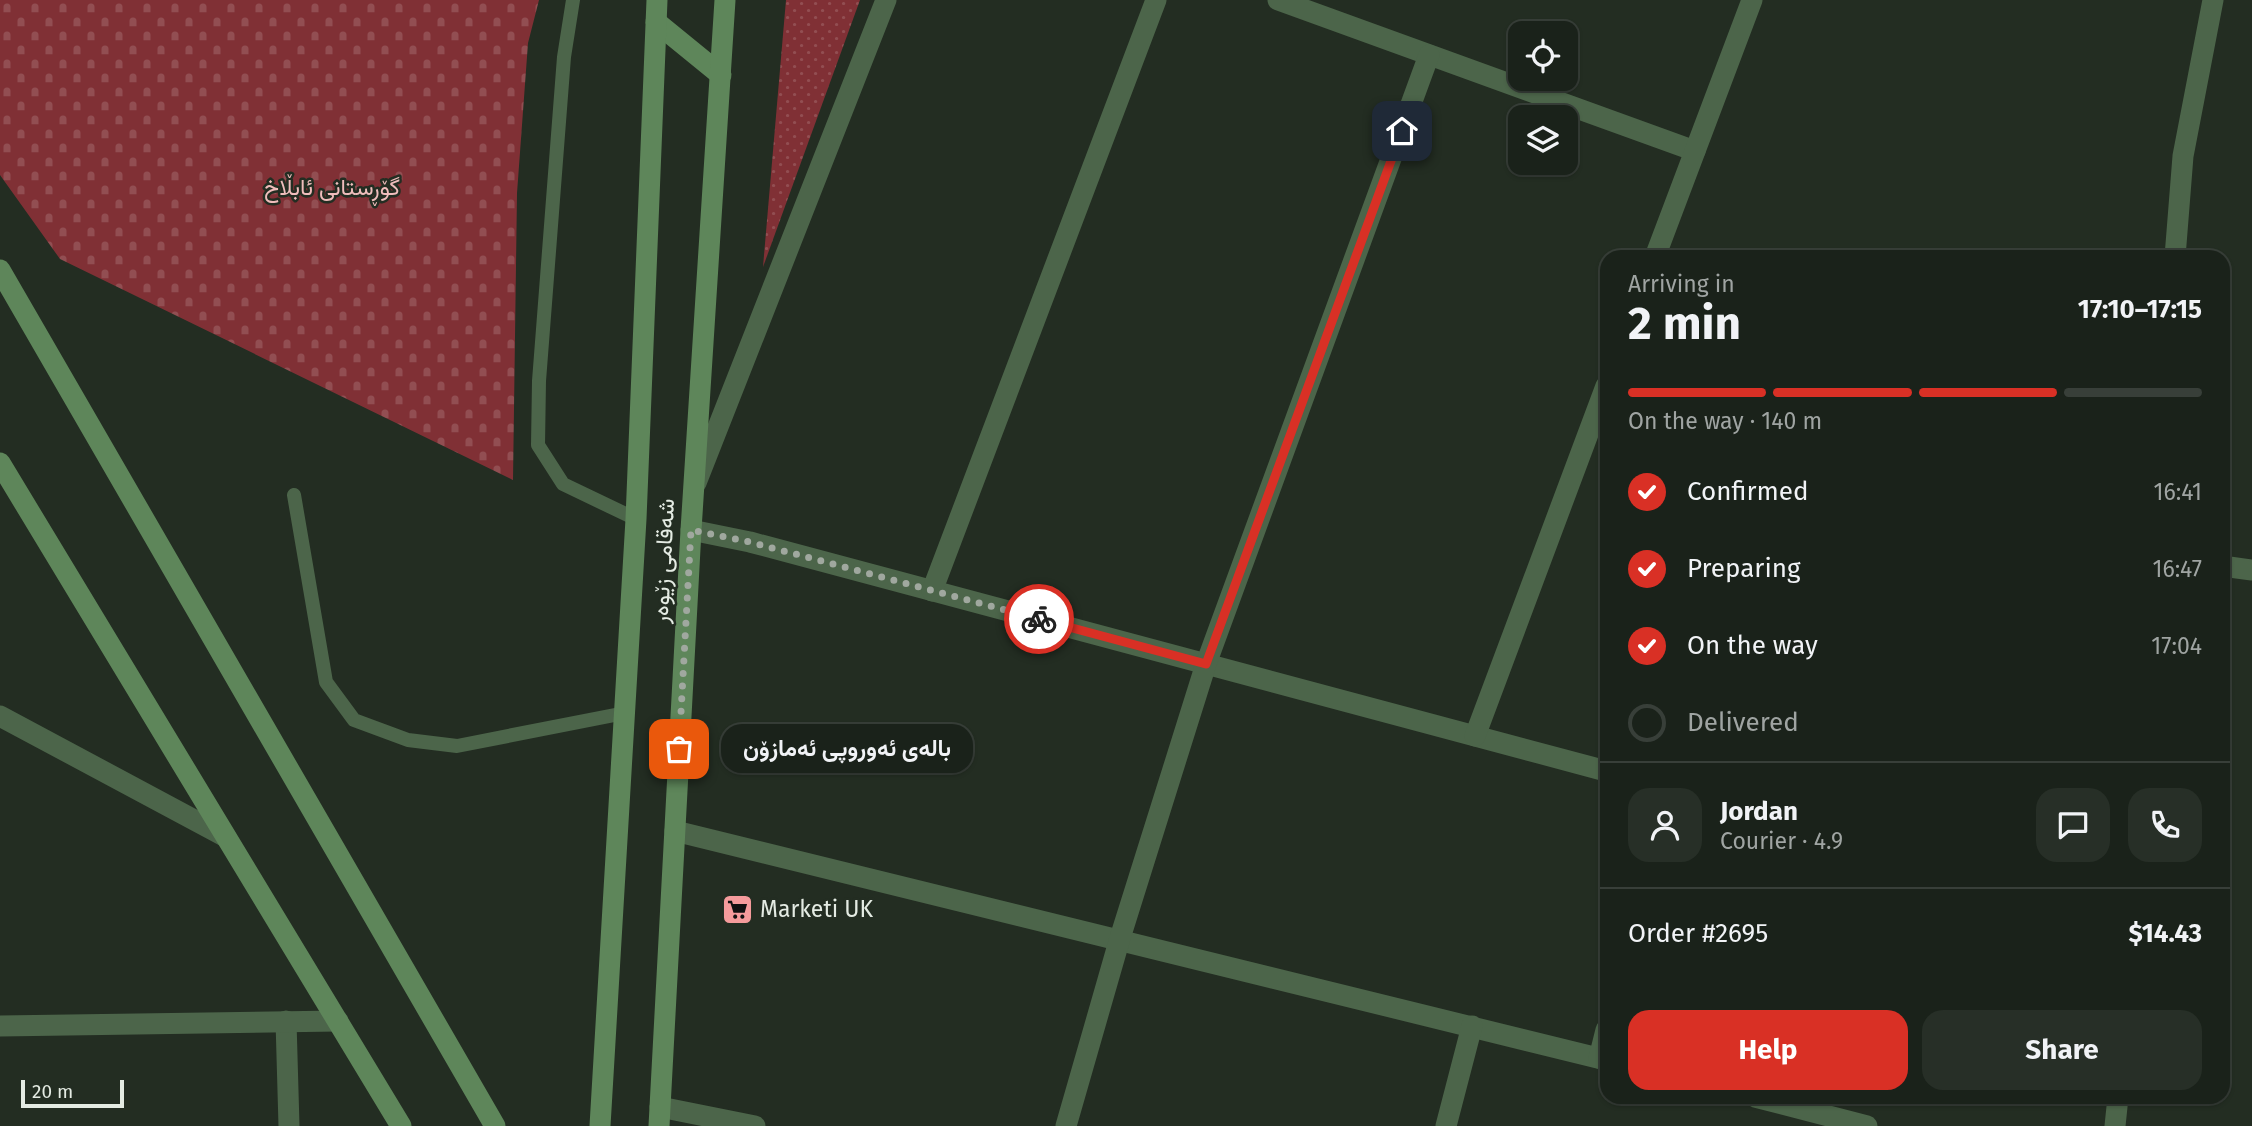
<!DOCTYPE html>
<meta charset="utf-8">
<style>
body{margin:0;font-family:"Fira Sans",Vazirmatn,sans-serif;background:#272f27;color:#f1f3f6;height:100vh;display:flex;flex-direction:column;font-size:26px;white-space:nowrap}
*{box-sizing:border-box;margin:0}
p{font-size:23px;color:#9fa4a2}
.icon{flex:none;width:38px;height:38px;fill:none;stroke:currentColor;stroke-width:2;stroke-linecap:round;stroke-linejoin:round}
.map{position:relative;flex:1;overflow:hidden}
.details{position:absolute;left:1600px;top:250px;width:630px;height:854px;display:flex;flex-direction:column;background:#1a221a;border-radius:21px;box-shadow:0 2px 5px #0004,0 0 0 2px #383f39}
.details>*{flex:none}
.controls{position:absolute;left:1508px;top:21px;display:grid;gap:14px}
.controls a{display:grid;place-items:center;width:70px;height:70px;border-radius:14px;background:#1a221a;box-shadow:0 2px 5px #0004,0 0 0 2px #383f39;font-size:35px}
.scale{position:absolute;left:21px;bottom:18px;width:103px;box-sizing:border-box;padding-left:7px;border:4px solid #e4ebe3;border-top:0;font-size:19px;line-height:24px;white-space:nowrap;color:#e4ebe3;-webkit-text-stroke:5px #232d22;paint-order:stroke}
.pin{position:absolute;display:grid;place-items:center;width:60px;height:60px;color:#fff;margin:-30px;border-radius:14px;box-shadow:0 4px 10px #0006}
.courier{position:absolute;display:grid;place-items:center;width:70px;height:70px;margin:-35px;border:5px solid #d93025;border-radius:50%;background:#fff;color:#222;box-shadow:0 2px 9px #0007}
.bubble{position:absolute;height:49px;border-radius:21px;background:#1a221a;box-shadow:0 2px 5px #0004,0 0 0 2px #383f39;font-size:23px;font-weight:700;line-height:49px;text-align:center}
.head em{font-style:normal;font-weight:700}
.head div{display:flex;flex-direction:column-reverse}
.head{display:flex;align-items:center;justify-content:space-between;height:119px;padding:0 28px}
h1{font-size:46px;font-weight:700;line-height:52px}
.bar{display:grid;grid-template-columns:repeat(4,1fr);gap:10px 7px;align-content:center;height:84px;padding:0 28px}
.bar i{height:9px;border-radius:5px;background:#383f39}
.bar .on{background:#d93025}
.bar p{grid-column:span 4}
.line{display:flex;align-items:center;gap:18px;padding:0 28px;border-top:2px solid #383f39}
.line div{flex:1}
.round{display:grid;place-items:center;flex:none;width:74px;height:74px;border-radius:21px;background:#272f27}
ol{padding:0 28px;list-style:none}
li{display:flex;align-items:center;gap:21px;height:77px}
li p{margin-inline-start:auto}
li .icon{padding:7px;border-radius:50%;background:#d93025;color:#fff;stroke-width:4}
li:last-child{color:#9fa4a2}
li i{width:38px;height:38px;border:4px solid #383f39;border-radius:50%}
.button{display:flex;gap:14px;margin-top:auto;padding:14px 28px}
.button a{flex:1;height:80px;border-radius:21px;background:#d93025;color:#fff;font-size:28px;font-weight:700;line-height:80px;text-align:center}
.button a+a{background:#272f27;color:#f1f3f6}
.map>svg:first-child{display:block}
.cemetery{fill:url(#cemetery-stones)}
.park{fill:url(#park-dots)}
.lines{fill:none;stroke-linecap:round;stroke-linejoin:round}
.lane{stroke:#4c654a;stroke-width:14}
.street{stroke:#4c654a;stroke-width:21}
.secondary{stroke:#5e865a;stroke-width:21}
.done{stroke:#a0a89f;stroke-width:7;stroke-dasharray:0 12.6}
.route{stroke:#d93025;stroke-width:9}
.labels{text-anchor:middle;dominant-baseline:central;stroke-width:5;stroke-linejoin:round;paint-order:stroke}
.park-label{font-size:23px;fill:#f0bdbc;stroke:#232d22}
.street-label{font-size:23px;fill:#e4ebe3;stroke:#232d22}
.poi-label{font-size:23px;fill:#e4ebe3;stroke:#232d22;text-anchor:start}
</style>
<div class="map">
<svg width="2252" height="1126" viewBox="0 0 2252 1126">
<defs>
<pattern id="cemetery-stones" width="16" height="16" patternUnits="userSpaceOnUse" patternTransform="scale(1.75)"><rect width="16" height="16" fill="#803035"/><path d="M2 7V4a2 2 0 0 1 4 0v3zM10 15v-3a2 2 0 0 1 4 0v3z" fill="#924e52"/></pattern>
<pattern id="park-dots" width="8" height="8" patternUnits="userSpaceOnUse" patternTransform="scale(1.75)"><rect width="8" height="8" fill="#803035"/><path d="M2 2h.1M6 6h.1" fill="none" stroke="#924e52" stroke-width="1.8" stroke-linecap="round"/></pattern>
</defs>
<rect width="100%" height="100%" fill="#232d22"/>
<!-- cemetery -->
<path class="cemetery" d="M0,0h539l-11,43 -11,150 -4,287 -453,-221 -60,-84z"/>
<!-- park -->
<path class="park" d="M786,0h74l-97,267z"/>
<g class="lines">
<!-- lane -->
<g class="lane">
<path d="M573,0l-9,57 -25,324 -1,64 25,39 73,35"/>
<path d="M294,495l32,187 28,38 54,20 49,6 168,-33"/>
</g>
<!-- street -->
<g class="street">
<path d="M1278,0l417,151"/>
<path d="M1655,257l97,-257"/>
<path d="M2175,257l8,-101 30,-156"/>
<path d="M696,483l190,-483"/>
<path d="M691,530l59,12 856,229"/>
<path d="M2222,566l30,4"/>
<path d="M932,591l224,-591"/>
<path d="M0,716l226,121"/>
<path d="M1475,736l131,-350"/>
<path d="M675,831l931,229"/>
<path d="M286,1021l3,105"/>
<path d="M0,1026l338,-5"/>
<path d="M1599,1058l7,-28"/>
<path d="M1755,1097l112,29"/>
<path d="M660,1107l95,19"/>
<path d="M1066,1126l54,-188 86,-274 223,-609"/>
<path d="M1446,1126l26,-100"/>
<path d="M2115,1126l3,-29"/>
</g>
<!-- secondary -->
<g class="secondary">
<path d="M656,22l65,53"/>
<path d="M0,270l495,856"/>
<path d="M0,463l401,663"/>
<path d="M600,1126l36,-607 21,-519"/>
<path d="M659,1126l32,-596 34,-530"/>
</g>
</g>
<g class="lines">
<!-- done -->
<path class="done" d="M679,749l12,-219 59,12 289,77"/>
<!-- route -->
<path class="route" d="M1039,619l167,45 196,-533"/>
</g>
<!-- icons -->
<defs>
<symbol id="supermarket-square" viewBox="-11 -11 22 22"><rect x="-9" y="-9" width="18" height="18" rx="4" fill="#f59b9c" stroke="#232d22"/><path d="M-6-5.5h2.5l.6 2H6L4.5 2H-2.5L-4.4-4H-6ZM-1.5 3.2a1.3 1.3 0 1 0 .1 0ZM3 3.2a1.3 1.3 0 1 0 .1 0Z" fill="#111"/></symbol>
</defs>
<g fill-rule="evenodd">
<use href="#supermarket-square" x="720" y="892" width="35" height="35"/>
</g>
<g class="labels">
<!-- park labels -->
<g class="park-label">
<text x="332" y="187">گۆڕستانی ئابڵاخ</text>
</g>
<!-- street labels -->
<g class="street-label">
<text transform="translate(663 561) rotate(-87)">شەقامی زێوەر</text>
</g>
<!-- poi labels -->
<g class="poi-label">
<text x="760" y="909">Marketi UK</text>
</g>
</g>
</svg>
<div class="controls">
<a><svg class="icon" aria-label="locate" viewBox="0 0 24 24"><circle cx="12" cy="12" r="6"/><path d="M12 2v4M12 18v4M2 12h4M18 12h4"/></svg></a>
<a><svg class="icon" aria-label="layers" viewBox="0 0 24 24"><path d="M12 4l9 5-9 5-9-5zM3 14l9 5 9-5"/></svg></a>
</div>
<div class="scale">20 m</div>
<div class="pin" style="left:679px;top:749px;background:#ea580c"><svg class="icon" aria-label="bag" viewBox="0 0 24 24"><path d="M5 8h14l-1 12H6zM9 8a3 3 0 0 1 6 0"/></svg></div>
<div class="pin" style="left:1402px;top:131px;background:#1f2937"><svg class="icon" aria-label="home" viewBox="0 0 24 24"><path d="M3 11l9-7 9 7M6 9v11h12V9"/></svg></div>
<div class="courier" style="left:1039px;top:619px"><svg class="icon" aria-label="bike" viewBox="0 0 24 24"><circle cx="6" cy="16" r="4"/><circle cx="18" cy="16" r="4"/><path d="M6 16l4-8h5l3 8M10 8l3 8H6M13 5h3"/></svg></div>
<div class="bubble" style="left:721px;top:724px;width:252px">بالەی ئەوروپی ئەمازۆن</div>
<section class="details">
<div class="head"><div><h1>2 min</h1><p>Arriving in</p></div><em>17:10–17:15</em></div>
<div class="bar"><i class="on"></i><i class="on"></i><i class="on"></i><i></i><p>On the way · 140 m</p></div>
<ol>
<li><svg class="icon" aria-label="check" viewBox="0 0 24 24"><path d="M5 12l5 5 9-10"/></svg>Confirmed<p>16:41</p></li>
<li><svg class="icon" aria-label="check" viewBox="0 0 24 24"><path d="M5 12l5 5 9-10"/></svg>Preparing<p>16:47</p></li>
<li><svg class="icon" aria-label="check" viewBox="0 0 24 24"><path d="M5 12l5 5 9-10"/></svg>On the way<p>17:04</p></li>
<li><i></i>Delivered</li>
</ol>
<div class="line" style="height:126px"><a class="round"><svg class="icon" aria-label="person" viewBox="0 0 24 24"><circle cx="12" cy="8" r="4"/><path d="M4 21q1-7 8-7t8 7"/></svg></a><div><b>Jordan</b><p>Courier · 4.9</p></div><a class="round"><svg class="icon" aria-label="chat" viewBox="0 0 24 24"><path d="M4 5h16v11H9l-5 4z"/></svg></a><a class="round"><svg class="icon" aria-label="phone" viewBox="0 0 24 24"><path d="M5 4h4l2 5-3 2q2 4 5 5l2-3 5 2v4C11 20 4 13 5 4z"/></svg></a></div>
<div class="line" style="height:91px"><div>Order #2695</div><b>$14.43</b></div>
<div class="button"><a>Help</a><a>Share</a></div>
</section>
</div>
